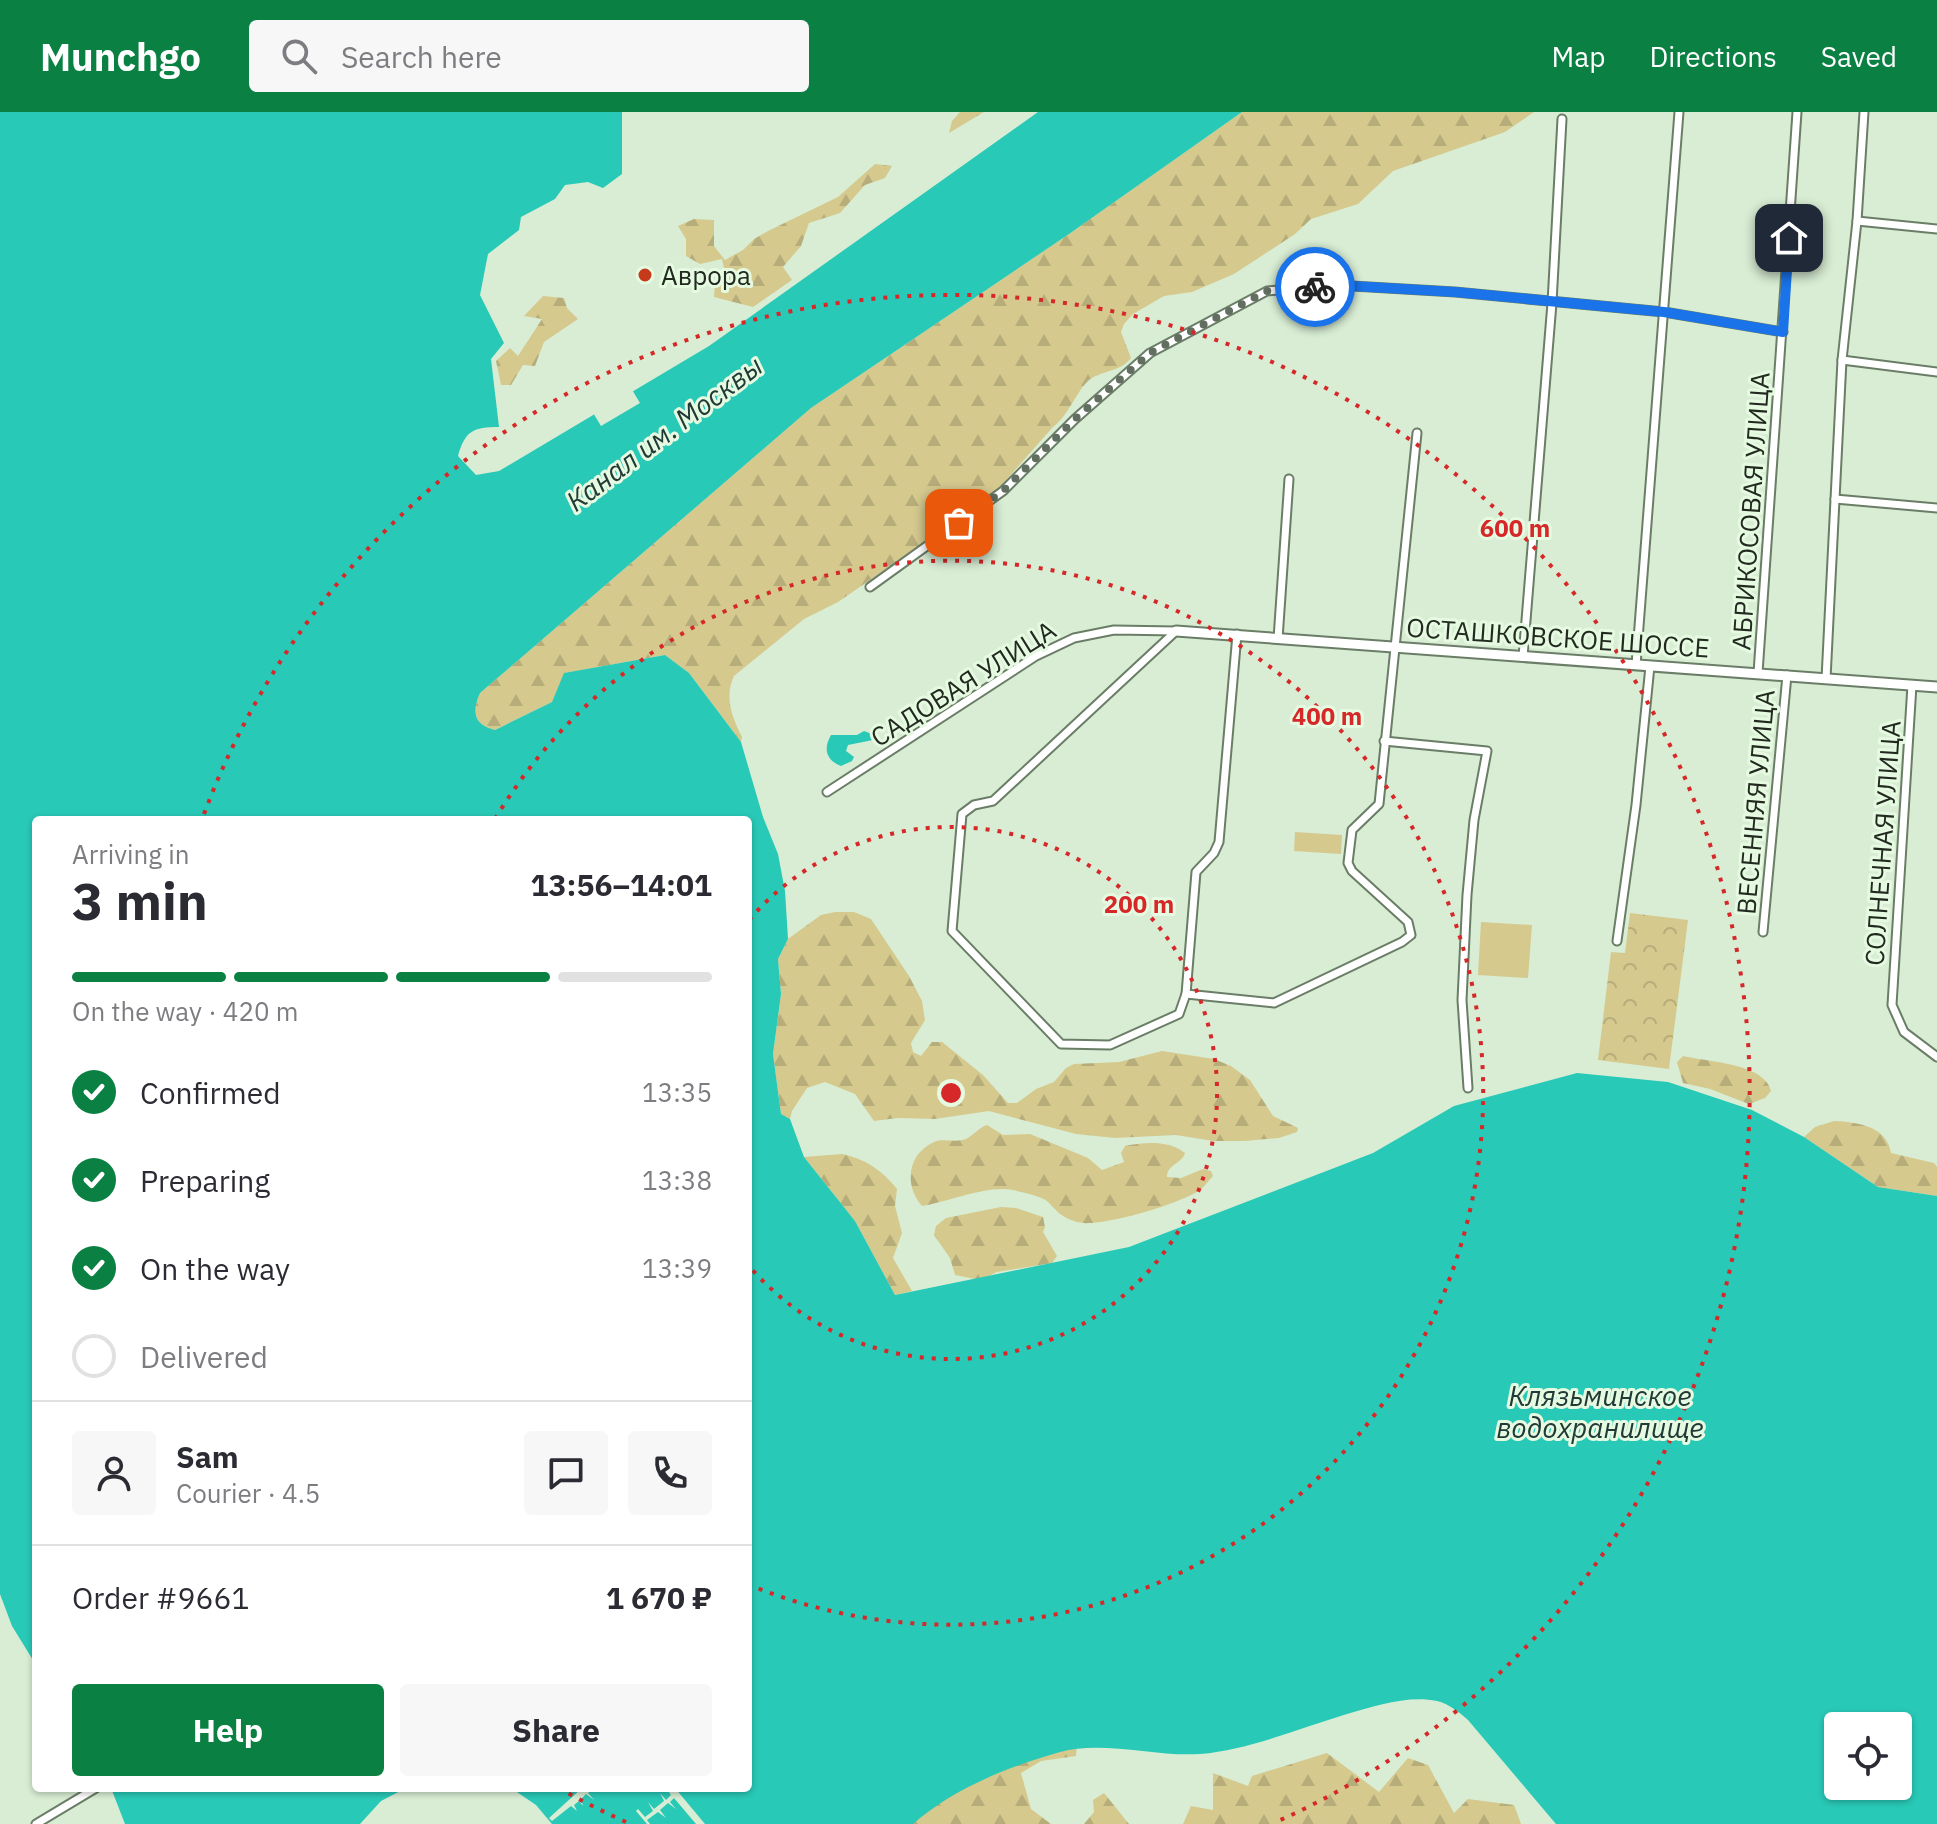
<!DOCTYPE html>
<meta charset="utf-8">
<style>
body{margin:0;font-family:"IBM Plex Sans",sans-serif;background:#f7f7f7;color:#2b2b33;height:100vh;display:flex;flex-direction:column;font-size:30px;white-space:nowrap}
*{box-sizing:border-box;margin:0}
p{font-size:26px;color:#7c7c81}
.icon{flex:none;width:44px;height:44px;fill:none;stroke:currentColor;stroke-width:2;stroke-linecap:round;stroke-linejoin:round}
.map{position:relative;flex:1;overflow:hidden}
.panel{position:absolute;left:32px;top:704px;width:720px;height:976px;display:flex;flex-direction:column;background:#fff;border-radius:8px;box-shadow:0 2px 6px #0004}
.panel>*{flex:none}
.fabs{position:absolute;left:1824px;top:1600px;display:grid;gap:16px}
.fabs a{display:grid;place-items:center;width:88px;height:88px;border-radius:8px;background:#fff;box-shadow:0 2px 6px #0004;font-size:40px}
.pin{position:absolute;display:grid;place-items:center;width:68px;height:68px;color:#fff;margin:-34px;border-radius:16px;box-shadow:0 4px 12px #0006}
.courier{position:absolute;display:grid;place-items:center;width:80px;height:80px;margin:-40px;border:6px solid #1a73e8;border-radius:50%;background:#fff;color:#222;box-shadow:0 2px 10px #0007}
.summary em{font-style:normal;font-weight:800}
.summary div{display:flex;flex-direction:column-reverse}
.summary{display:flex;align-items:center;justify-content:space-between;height:136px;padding:0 40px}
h1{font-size:52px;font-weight:800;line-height:60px}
.bar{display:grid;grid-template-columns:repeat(4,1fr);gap:12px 8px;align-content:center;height:96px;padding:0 40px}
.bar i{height:10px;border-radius:6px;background:#e1e1e2}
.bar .active{background:#0b8043}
.bar p{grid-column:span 4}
.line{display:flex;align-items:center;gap:20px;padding:0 40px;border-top:2px solid #e1e1e2}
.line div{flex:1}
.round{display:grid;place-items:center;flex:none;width:84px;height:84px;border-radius:8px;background:#f7f7f7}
ol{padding:0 40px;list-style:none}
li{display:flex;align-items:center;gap:24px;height:88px}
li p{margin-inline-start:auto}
li .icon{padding:8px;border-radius:50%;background:#0b8043;color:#fff;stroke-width:4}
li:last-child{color:#7c7c81}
li i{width:44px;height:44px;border:4px solid #e1e1e2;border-radius:50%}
.primary-button{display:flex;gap:16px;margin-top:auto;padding:16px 40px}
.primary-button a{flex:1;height:92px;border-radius:8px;background:#0b8043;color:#fff;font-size:32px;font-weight:800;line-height:92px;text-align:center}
.primary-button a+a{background:#f7f7f7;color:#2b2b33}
header{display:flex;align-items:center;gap:48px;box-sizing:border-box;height:112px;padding:0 40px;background:#0b8043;color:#fff}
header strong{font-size:38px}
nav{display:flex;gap:44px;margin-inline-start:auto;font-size:28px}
.search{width:560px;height:72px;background:#f7f7f7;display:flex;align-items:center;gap:20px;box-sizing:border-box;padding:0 28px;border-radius:8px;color:#7c7c81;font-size:30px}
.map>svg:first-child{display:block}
.forest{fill:url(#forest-firs)}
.park{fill:url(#park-crowns)}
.garden{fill:#d5c98e}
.water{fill:#29c9b7;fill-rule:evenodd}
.pier{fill:#d8edd4}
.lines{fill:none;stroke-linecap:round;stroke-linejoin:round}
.minor-casing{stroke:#6a7d66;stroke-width:11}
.tertiary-casing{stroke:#6a7d66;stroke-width:13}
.minor{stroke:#fff;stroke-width:7}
.tertiary{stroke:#fff;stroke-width:9}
.done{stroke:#626e5f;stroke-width:8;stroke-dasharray:0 14.4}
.route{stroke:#1a73e8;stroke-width:10}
.ring{fill:none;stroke:#d62828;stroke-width:4;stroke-dasharray:4 8}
.poi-dot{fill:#c43a1b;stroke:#e5fae1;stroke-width:3}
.labels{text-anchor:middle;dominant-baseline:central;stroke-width:6;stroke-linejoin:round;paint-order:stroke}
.poi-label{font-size:26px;fill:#222a20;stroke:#e5fae1;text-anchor:start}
.street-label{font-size:26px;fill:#222a20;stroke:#e5fae1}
.water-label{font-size:28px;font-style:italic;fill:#223a37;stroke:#e5fae1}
.centre{fill:#d62828;stroke:#e5fae1;stroke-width:4}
.ring-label{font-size:24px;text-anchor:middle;font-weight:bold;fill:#d62828;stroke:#e5fae1;stroke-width:6;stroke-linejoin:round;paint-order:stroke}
</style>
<header>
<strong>Munchgo</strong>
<div class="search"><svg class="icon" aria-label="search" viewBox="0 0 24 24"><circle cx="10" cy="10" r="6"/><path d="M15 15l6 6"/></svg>Search here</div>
<nav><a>Map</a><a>Directions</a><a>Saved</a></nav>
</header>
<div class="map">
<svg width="1937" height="1712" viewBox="0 0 1937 1712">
<defs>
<pattern id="forest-firs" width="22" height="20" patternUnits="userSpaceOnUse" patternTransform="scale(2)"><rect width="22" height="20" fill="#d5c98e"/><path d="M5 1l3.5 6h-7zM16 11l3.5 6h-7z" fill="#b7ad7a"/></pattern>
<pattern id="park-crowns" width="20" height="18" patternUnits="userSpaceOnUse" patternTransform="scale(2)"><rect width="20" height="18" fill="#d5c98e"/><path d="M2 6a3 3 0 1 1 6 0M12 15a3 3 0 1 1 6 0" fill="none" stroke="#b7ad7a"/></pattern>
</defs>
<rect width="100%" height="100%" fill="#d8edd4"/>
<!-- forest -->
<g class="forest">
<path d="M960,0h24l-35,21 3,-12z"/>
<path d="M1242,0h292l-29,20 -112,39 -35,33 -47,15 -16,15 -61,40 -42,18 -28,4 -31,18 -9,10 -3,8 10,26c-10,13 -25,12 -39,20 -13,7 -23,38 -39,49l-61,69 -69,51 -24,13 -61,42 -34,17 -70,57c-10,21 -2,41 8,61l-1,5 -52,-69 -24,-18 -100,18 -13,29 -57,28c-22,-5 -23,-19 -15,-37l331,-285 258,-174z"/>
<path d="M875,52l17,2 -7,12 -20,7 -25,28 -31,10 -8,23 -18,21 9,13 -39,27 -39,-10 1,-14 9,-15 -2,-9 -22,5 -14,-8v-17l-8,-13 16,-7 20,1v26l11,14 18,-10 11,-11 14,-8 70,-34z"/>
<path d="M543,184l21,2 3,10 11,11 -34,23 -9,24 -12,-1 -12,20h-10l-5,-24 14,-13 8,8 24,-37 -18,-3z"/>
<path d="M835,800h19l17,7 38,57 13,25 3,19 -14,23 2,9 8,4 11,-14h10l41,33 25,28h9l19,-14 18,-7 12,-14 8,-4 45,-2 43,-11 52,8 17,7 19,14 23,36 25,12 -1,4 -18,6 -34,3h-32l-37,-6 -61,3 -39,-4 -87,-23 -54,8 -37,-1 -24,3 -19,-27 -30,-12 -18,6 -15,23 -2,8 -9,-5 -8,-60 8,-60 -3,-35 10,-20 33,-24z"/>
<path d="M1683,944c24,6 82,7 88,35l-6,7 -16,6 -39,-15 -27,-6 -6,-21z"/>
<path d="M1834,1009c23,1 53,5 57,32l43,10 3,4v29l-59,-9 -74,-50 11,-10z"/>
<path d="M987,1013l16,10 27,-1 58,24 14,12 22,-8 -3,-9 4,-7c19,-4 44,-6 60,7 -3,11 -18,11 -18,24l14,1 22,-9 8,2 2,5c-4,4 -8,10 -12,13 -17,14 -104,40 -124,33 -16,-5 -19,-10 -29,-20 -6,-6 -27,-10 -35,-12 -27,-5 -64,12 -91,16 -18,-20 -15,-52 12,-64 10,-4 22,1 32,-3 8,-4 12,-11 21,-14z"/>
<path d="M842,1042c22,4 41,17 55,35l-2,17 7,27 -9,25 19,33 -17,4 -40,-74 -51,-64z"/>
<path d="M1001,1095l15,1 27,9 2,10 -2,5 14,24 -5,7 -55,9 -17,8 -25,-5 -5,-17 -16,-23 2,-9 10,-8z"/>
<path d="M1077,1630l-1,14 -35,5 -20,12 10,36 20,15h-158l45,-37z"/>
<path d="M1327,1641l52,39 29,-34 20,7 26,48 14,-14 46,6 7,19h-338l8,-18 22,4v-37l35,13 4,-10z"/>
<path d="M1104,1681l25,31h-45l10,-12 -1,-12z"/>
</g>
<!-- park -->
<path class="park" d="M1630,801l58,7 -19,149 -71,-9 13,-108 14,1z"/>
<!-- garden -->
<g class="garden">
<path d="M1295,720l47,3 -1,19 -47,-3z"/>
<path d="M1481,810l51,3 -4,53 -50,-3z"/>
</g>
<!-- water -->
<g class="water">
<path d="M0,0h622v62l-19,14 -15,-6 -23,3 -10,14 -34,18 -2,13 -31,24 -8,41 24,48 -13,16 8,68c-26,0 -34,4 -41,29l18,19 23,-4 210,-125 329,-234h204l-173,122 -258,174 -331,285c-8,18 -7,32 15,37l57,-28 12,-29 101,-18 24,18 52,69 22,75 15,37 7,37 3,48 -10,20 3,35 -8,60 8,60 9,5 14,38 51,64 40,74 234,-48 244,-94 81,-47 123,-33 91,9 84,28 52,27 74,50 59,9v628h-381l-88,-104c-9,-8 -19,-16 -31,-19 -29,-6 -62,5 -90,13 -47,14 -98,36 -147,40 -44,3 -98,-14 -140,-2 -52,15 -106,36 -147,72h-361l-16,-19 -25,-17h237v-968h-712v845l-24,-39 -12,-32zM1838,1614h60v60h-60z"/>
<path d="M864,619l8,3 1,6 -25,5 -2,6 8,6 -2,4 -11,5c-15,-6 -18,-17 -10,-31h26z"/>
<path d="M111,1676h295l-25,13 -21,23h-235z"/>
</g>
<!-- pier -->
<g class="pier">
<path d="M631,276l9,15 -39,23 -9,-15z"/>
<path d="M582,1676h12l-6,5 6,7 -8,-6 -5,5 2,7 -4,-5 -5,4 3,6 -6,-5 -19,15 -3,-3z"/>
<path d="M666,1676h9l30,36h-9l-22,-26 -4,4 6,7 -8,-6 -8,7 6,8 -8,-6 -11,8 3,4h-3l-11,-13 2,-2 7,8 8,-6 -5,-9 6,7 10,-8 -4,-8 6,7 5,-5z"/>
</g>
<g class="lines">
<defs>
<g id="minor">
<path d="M1857,109l80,8"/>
<path d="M1842,248l95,12"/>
<path d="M1835,387l102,9"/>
<path d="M870,475l133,-96 72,-72 75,-66 117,-62 68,-6 120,7 209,20 119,20"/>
<path d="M1176,519l-183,170 -19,4 -12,9 -10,117 109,113 49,1 69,-31 7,-20 10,-122 18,-19 5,-11 18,-208"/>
<path d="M1278,527l11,-160"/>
<path d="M1523,545l29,-354 10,-184"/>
<path d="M1636,553l43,-553"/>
<path d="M1758,561l39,-561"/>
<path d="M1826,567l16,-319 15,-139 7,-109"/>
<path d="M1912,573l-20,320 12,27 33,25"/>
<path d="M1384,629l103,10 -13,69 -7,75 -5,105 6,88"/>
<path d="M827,680l209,-136 38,-18 40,-8 62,1"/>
<path d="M1763,820l24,-257"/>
<path d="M1617,829l19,-136 14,-139"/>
<path d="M1186,882l88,9 128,-61 9,-7 -3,-13 -56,-51 -4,-8 4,-33 27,-26 38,-371"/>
<path d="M36,1712l60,-36"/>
</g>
<path id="tertiary" d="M1176,519l761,56"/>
</defs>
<!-- minor casing -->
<use href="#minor" class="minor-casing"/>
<!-- tertiary casing -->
<use href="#tertiary" class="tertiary-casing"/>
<!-- minor -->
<use href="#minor" class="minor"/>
<!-- tertiary -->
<use href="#tertiary" class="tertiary"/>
</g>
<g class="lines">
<!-- done -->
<path class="done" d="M959,411l44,-32 72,-72 75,-66 117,-62 48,-4"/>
<!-- route -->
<path class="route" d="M1315,175l20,-2 120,7 209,20 119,20 6,-94"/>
</g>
<!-- distance rings -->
<g class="ring">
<path d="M749 808A266 266 0 1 1 749 1154"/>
<path d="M495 707A532 532 0 1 1 752 1474"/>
<path d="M626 1710A798 798 0 0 1 564 1679M204 702A798 798 0 1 1 1276 1710"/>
</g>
<!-- markers -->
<circle class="poi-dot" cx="645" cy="163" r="8"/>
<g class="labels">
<!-- poi labels -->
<g class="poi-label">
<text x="661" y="163">Аврора</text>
</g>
<!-- street labels -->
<g class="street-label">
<text transform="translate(1750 399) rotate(-86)">АБРИКОСОВАЯ УЛИЦА</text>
<text transform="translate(1558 525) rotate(4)">ОСТАШКОВСКОЕ ШОССЕ</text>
<text transform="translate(963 571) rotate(-32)">САДОВАЯ УЛИЦА</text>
<text transform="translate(1755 690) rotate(-85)">ВЕСЕННЯЯ УЛИЦА</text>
<text transform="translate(1882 731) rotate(-86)">СОЛНЕЧНАЯ УЛИЦА</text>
</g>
<!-- water labels -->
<g class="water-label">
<text transform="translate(664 321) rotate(-37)">Канал им. Москвы</text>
<text x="1600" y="1283">Клязьминское<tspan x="1600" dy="32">водохранилище</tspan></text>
</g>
</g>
<circle cx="951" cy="981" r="12" class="centre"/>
<g class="ring-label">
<text x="1515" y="425">600 m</text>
<text x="1327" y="613">400 m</text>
<text x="1139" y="801">200 m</text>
</g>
</svg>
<div class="fabs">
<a><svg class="icon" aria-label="locate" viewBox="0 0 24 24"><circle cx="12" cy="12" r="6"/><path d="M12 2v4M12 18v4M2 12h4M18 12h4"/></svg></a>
</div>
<div class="pin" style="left:959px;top:411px;background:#ea580c"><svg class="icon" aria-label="bag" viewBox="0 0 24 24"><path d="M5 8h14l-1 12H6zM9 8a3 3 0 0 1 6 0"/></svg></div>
<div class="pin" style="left:1789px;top:126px;background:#1f2937"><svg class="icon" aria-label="home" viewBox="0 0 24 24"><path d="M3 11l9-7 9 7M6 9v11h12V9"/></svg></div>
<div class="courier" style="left:1315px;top:175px"><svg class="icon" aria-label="bike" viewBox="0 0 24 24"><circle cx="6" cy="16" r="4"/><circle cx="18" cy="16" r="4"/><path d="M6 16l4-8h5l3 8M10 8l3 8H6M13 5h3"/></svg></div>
<section class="panel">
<div class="summary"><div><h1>3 min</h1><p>Arriving in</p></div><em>13:56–14:01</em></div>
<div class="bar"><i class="active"></i><i class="active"></i><i class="active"></i><i></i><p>On the way · 420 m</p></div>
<ol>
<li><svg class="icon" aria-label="check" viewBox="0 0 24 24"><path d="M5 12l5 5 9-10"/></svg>Confirmed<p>13:35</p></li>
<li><svg class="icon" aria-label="check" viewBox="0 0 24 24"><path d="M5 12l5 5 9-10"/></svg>Preparing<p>13:38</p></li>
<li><svg class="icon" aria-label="check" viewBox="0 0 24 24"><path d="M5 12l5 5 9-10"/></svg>On the way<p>13:39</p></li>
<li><i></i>Delivered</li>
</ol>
<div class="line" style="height:144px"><a class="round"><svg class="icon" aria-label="person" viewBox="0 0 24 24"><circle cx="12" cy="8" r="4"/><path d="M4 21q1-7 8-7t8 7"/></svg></a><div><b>Sam</b><p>Courier · 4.5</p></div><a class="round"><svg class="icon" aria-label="chat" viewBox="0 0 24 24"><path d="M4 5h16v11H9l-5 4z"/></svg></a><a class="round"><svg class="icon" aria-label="phone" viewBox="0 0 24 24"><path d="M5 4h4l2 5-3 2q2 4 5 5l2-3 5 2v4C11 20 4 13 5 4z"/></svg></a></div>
<div class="line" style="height:104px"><div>Order #9661</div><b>1 670 ₽</b></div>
<div class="primary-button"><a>Help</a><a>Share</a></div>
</section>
</div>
